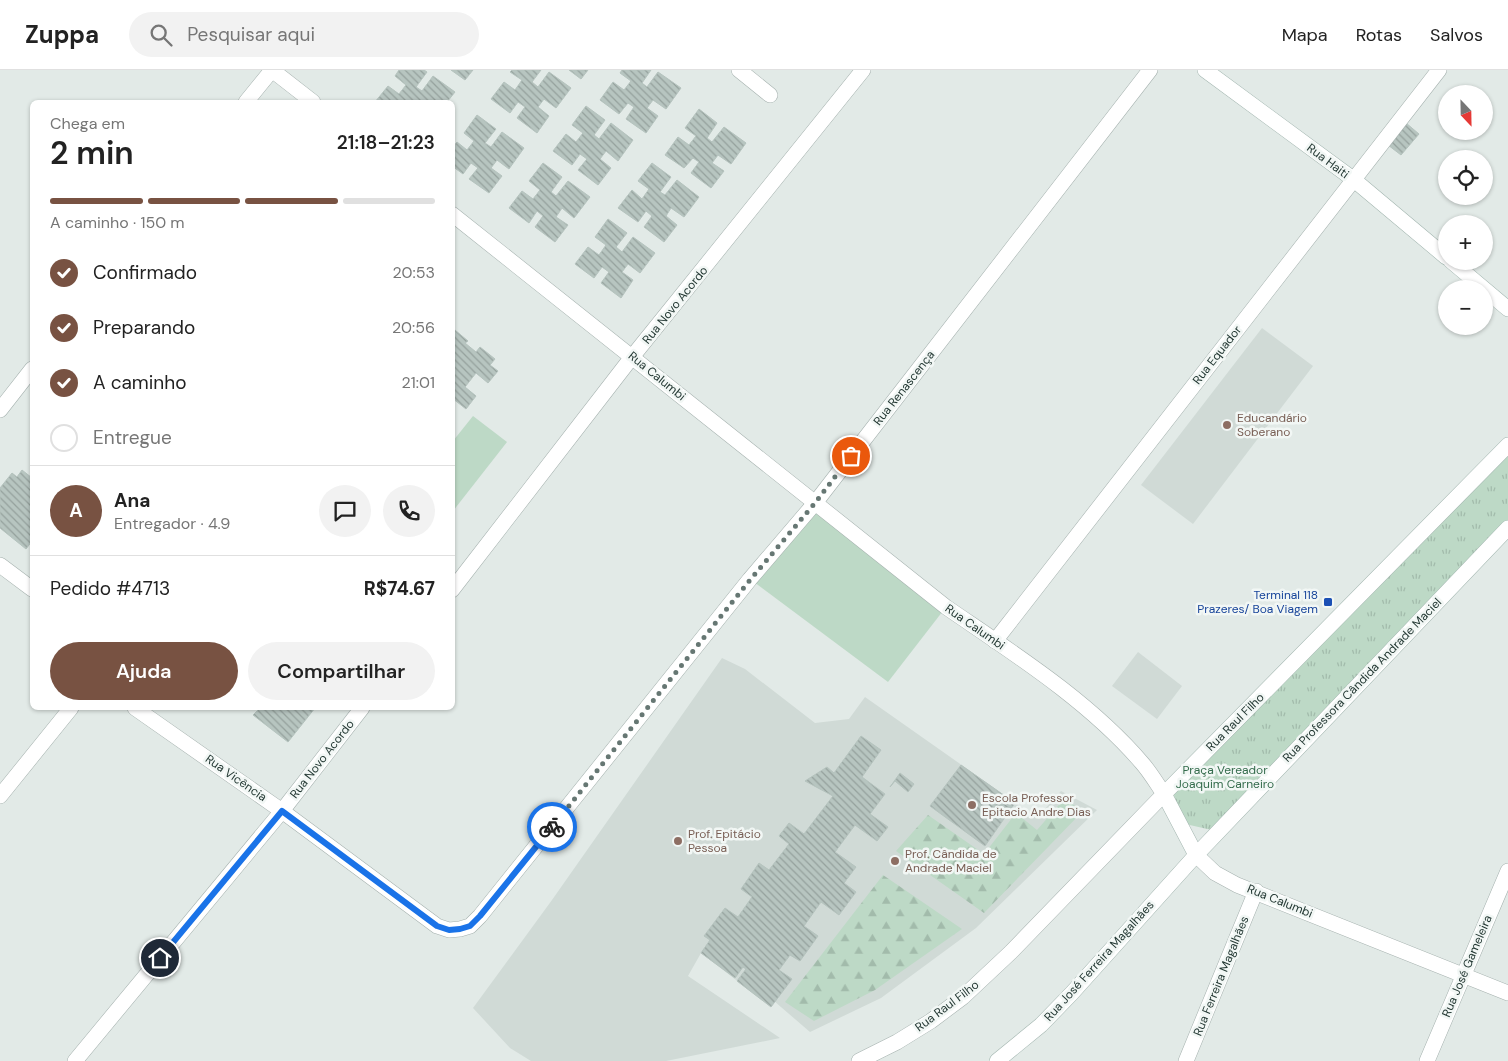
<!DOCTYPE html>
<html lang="pt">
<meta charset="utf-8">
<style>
body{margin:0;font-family:"DM Sans",sans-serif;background:#f2f2f2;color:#222;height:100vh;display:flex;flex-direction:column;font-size:19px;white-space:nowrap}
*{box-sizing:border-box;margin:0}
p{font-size:16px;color:#767676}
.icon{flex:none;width:28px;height:28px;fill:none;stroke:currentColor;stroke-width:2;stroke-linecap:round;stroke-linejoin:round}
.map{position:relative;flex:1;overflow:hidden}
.drawer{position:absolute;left:30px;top:30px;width:425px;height:610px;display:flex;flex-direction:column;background:#fff;border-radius:8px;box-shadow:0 1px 4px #0004}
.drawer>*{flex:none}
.needle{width:32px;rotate:158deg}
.controls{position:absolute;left:1438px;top:15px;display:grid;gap:10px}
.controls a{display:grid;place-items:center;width:55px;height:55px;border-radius:50%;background:#fff;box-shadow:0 1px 4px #0004;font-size:25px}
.pin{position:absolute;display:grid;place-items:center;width:42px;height:42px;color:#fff;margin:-21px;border:2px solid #fff;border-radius:50%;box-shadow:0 1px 5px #0007}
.courier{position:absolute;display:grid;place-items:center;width:50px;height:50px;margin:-25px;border:4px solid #1a73e8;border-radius:50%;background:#fff;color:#222;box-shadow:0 1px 6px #0007}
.head em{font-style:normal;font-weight:600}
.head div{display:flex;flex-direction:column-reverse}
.head{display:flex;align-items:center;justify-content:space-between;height:85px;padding:0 20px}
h1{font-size:32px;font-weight:600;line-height:38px}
.bar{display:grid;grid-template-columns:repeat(4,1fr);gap:8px 5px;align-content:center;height:60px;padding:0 20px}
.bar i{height:6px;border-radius:4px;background:#e0e0e0}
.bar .current{background:#785242}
.bar p{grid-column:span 4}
.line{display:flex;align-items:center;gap:12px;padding:0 20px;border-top:1px solid #e0e0e0}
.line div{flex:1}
.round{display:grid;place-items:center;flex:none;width:52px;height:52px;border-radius:26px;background:#f2f2f2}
ol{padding:0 20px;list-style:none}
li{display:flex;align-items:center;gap:15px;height:55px}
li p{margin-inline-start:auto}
li .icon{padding:5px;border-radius:50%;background:#785242;color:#fff;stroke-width:4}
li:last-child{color:#767676}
li i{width:28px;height:28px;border:2px solid #e0e0e0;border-radius:50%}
.action{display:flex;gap:10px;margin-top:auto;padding:10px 20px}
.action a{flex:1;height:58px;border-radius:30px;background:#785242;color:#fff;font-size:20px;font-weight:600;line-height:58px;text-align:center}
.action a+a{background:#f2f2f2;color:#222}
header{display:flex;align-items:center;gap:30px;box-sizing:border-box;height:70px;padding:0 25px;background:#fff;border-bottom:1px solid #e0e0e0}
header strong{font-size:24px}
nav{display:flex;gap:28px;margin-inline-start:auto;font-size:18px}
.search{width:350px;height:45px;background:#f2f2f2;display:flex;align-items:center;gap:12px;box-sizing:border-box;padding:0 18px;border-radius:28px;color:#767676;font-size:19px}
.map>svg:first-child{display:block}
.built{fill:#d0dad6}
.grass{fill:url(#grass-tufts)}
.forest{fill:url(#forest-firs)}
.garden{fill:#bdd9c6}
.building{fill:url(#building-back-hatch);stroke:#b5c3be}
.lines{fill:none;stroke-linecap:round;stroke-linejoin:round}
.street-casing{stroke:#a5b1ae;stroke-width:16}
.secondary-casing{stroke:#a2b5af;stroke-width:16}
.street{stroke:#fff;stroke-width:15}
.secondary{stroke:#fff;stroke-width:15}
.done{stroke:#667773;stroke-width:5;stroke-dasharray:0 9}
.route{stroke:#1a73e8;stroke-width:6}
.education-dot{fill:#8d6e63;stroke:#f2f7f5;stroke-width:2}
.transit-dot{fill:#1a4fb4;stroke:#f2f7f5;stroke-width:2}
.labels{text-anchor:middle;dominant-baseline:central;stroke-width:5;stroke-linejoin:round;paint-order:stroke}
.street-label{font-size:12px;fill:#243934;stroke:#f2f7f5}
.education-label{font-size:12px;fill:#785e54;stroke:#f2f7f5;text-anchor:start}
.transit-label{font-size:12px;fill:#164399;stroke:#f2f7f5;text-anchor:end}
.park-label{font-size:12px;fill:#336b4b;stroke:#f2f7f5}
</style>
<header>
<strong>Zuppa</strong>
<div class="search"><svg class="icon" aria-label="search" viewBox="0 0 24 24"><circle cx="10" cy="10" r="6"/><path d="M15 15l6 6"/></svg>Pesquisar aqui</div>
<nav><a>Mapa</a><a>Rotas</a><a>Salvos</a></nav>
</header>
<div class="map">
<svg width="1508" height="991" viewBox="0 0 1508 991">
<defs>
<pattern id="grass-tufts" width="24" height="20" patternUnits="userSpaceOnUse" patternTransform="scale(1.25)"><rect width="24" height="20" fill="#bdd9c6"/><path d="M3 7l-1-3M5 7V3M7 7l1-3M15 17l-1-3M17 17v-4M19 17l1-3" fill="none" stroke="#a2bbab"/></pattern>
<pattern id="forest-firs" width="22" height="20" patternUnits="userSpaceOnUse" patternTransform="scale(1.25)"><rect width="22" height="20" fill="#bdd9c6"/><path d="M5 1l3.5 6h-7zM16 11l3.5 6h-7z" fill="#a2bbab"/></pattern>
<pattern id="building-back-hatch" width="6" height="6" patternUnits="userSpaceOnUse" patternTransform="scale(1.25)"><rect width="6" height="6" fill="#b7c5c0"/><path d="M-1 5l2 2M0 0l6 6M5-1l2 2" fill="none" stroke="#95a19d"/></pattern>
</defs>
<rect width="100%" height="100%" fill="#e2eae7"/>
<!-- built -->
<g class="built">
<path d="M1262,258l51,38 -120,158 -52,-39z"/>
<path d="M1138,582l44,34 -25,33 -45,-33z"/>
<path d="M722,588l23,11 70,54 34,-4 16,-22 172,121 24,-27 36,19 -121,118 -95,70 -71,34 -36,-31 -3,6 -70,-54 -13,23 92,62 -114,23h-135l-21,-13 -37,-40 79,-108z"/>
</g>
<!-- grass -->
<path class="grass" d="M1508,375v82l-292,304 -35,-8 -9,-36z"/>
<!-- forest -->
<g class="forest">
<path d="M1064,729l19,12 -99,102 -88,-62 32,-36 56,39 32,-41 21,17z"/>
<path d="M883,805l79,54 -87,61 -61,31 -29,-19z"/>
</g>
<!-- garden -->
<g class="garden">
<path d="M473,346l34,26 -54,69v-70z"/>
<path d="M815,433l131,104 -58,75 -138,-103z"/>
</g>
<!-- building -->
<g class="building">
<path d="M399,0h25l3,2 -11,15 6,4 11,-15 22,16 -8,10h-72l13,-16 11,8 7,-9 -11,-9z"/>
<path d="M451,0h22l-8,10z"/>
<path d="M512,0h29l-9,12 6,5 11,-15 22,16 -15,20 -12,-9 -6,8 11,9 -12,17 -20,-15 8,-11 -7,-5 -8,11 -19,-14 13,-17 11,8 7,-10 -12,-8z"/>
<path d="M569,0h19l-7,9z"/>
<path d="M622,0h29l-9,13 5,4 11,-15 23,16 -15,21 -13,-9 -6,8 11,8 -12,17 -20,-14 8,-12 -6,-4 -9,11 -19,-14 13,-18 11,8 7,-9 -11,-8z"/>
<path d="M586,36l19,14 -11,15 5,4 12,-16 22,17 -15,21 -12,-10 -6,8 11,9 -13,17 -20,-15 9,-11 -7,-5 -8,11 -19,-14 13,-17 10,8 7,-9 -11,-8z"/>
<path d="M699,39l18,14 -10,15 5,4 12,-15 22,16 -15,21 -13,-9 -6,8 12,8 -13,17 -20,-15 8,-11 -6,-4 -9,10 -19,-13 13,-18 11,8 7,-9 -11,-8z"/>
<path d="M477,45l19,14 -11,14 6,4 11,-15 22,16 -15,21 -12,-9 -6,8 11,8 -13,17 -20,-14 9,-11 -7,-5 -8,11 -11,-8v-18l5,-6 10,8 7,-9 -10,-8z"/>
<path d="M1406,53l13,11 -18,21 -13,-10z"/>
<path d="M543,93l19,14 -11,15 5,4 12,-15 22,16 -16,21 -12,-10 -6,9 12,8 -13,17 -20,-15 8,-11 -6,-5 -8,12 -20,-15 13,-17 11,8 7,-9 -11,-9z"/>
<path d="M652,93l19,14 -11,15 5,3 12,-15 22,17 -15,20 -13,-9 -5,8 11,9 -13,17 -20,-15 8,-11 -6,-5 -8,11 -20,-14 14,-18 10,9 7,-10 -11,-8z"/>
<path d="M608,149l19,14 -11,14 6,5 11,-15 22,16 -15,20 -12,-9 -6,8 11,8 -12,18 -20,-15 8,-11 -7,-5 -8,11 -19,-14 13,-17 11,8 7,-10 -11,-8z"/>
<path d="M455,260l13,11 -3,2 11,9 4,-5 15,12 -5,6 8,6 -10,12 -12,-10 -11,14 11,9 -10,13 -14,-11v-65z"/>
<path d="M22,400l10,8v4l-3,4 3,3v52l-6,8 -26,-21v-40l12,-15 5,4z"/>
<path d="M260,638h55l-27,34 -35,-27z"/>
<path d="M861,666l20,14 -19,27 23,17 -15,20 18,13 -11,14 -22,-16 -20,27 21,15 -12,16 12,9 -17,23 -18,-13 -17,24 14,10 -18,25 -10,-6 -11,15 13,9 -21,28 -34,-26 9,-12 -3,-2 -8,11 -34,-25 9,-13 -6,-4 21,-28 13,9 14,-20 -11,-8 18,-26 10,7 20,-26 -10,-8 10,-13 15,11 29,-38 -28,-15 22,-14 7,6z"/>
<path d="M961,695l54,38 -30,43 -55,-40z"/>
<path d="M900,703l14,11 -6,8 -13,-11 -5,6z"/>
</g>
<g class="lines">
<defs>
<g id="street">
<path d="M272,0l41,32"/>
<path d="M739,0l31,25"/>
<path d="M246,32l26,-32"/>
<path d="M452,144l494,393c67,46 143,94 196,156 8,9 15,21 22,31l-153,158 -48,45 -32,24 -34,21 -38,19"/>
<path d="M0,340l32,-41"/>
<path d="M0,495l32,24"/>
<path d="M452,520l180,-233 231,-287"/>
<path d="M995,571l444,-571"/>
<path d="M135,638l147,103 155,115 12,4 11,-1 10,-3 10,-10 270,-337 65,-76 335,-433"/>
<path d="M0,726l71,-88"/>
<path d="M1196,785l19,18 22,12 271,108"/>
<path d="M75,991l207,-250 80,-103"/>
<path d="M1186,991l70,-170"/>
<path d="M1427,991l81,-190"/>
</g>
<g id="secondary">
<path d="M1205,0l148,109 93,78"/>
<path d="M1451,191l57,48"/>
<path d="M1196,785l-32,-61 344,-349"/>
<path d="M997,991l44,-36 31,-32 124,-138 312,-327"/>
</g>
</defs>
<!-- street casing -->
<use href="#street" class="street-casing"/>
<!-- secondary casing -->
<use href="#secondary" class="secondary-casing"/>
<!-- street -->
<use href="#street" class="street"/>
<!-- secondary -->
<use href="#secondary" class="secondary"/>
</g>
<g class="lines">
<!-- done -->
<path class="done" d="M552,757l198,-247 65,-77 36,-47"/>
<!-- route -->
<path class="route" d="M160,888l122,-147 155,115 12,4 11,-1 10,-3 10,-10 72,-89"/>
</g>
<!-- markers -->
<g class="education-dot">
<circle cx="1227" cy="355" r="5"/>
<circle cx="972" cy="735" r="5"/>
<circle cx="678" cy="771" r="5"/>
<circle cx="895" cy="791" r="5"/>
</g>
<rect class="transit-dot" x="1323" y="527" width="10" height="10" rx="2.5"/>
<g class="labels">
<!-- street labels -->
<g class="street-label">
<text transform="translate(1328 91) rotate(37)">Rua Haiti</text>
<text transform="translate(675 235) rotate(-51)">Rua Novo Acordo</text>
<text transform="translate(1217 285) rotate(-52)">Rua Equador</text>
<text transform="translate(657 306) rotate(39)">Rua Calumbi</text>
<text transform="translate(904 318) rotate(-52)">Rua Renascença</text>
<text transform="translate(975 557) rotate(35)">Rua Calumbi</text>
<text transform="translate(1362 610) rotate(-46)">Rua Professora Cândida Andrade Maciel</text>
<text transform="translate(1235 652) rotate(-45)">Rua Raul Filho</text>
<text transform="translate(322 689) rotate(-52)">Rua Novo Acordo</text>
<text transform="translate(236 708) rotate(35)">Rua Vicência</text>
<text transform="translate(1280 831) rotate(22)">Rua Calumbi</text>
<text transform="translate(1099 891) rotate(-48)">Rua José Ferreira Magalhães</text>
<text transform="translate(1467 896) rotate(-67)">Rua José Gameleira</text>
<text transform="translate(1221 906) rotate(-68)">Rua Ferreira Magalhães</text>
<text transform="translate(947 936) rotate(-37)">Rua Raul Filho</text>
</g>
<!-- education labels -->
<g class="education-label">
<text x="1237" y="348">Educandário<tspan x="1237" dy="14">Soberano</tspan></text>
<text x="982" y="728">Escola Professor<tspan x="982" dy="14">Epitacio Andre Dias</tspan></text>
<text x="688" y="764">Prof. Epitácio<tspan x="688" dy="14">Pessoa</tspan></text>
<text x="905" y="784">Prof. Cândida de<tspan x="905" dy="14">Andrade Maciel</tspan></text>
</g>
<!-- transit labels -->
<g class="transit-label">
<text x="1318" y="525">Terminal 118<tspan x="1318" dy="14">Prazeres/ Boa Viagem</tspan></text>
</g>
<!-- park labels -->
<g class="park-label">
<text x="1225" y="700">Praça Vereador<tspan x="1225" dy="14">Joaquim Carneiro</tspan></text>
</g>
</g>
</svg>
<div class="controls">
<a><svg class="needle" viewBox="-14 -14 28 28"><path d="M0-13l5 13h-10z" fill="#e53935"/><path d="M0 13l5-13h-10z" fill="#767676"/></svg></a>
<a><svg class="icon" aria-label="locate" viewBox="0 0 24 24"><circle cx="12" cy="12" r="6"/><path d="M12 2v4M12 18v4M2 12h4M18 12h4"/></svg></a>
<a>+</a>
<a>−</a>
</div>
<div class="pin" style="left:851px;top:386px;background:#ea580c"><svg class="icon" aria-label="bag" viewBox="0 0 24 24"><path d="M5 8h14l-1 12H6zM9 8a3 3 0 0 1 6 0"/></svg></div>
<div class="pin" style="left:160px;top:888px;background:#1f2937"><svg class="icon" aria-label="home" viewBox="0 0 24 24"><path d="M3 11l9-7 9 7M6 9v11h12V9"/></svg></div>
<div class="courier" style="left:552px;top:757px"><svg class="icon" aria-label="bike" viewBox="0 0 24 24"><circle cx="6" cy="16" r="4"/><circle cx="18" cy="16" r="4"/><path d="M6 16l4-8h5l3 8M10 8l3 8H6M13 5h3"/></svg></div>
<section class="drawer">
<div class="head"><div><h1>2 min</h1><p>Chega em</p></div><em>21:18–21:23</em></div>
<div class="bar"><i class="current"></i><i class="current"></i><i class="current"></i><i></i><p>A caminho · 150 m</p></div>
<ol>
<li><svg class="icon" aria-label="check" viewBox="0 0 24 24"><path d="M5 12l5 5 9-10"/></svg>Confirmado<p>20:53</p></li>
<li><svg class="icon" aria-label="check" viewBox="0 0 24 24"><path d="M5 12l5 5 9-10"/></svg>Preparando<p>20:56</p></li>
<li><svg class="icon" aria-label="check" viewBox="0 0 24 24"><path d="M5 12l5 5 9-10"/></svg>A caminho<p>21:01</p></li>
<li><i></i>Entregue</li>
</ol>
<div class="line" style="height:90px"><b class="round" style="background:#785242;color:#fff">A</b><div><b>Ana</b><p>Entregador · 4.9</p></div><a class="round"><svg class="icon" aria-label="chat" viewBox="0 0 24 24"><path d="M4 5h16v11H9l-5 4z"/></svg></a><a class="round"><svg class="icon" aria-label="phone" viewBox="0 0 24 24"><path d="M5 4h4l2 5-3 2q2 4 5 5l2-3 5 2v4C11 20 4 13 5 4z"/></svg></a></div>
<div class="line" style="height:65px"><div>Pedido #4713</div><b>R$74.67</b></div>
<div class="action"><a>Ajuda</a><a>Compartilhar</a></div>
</section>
</div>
